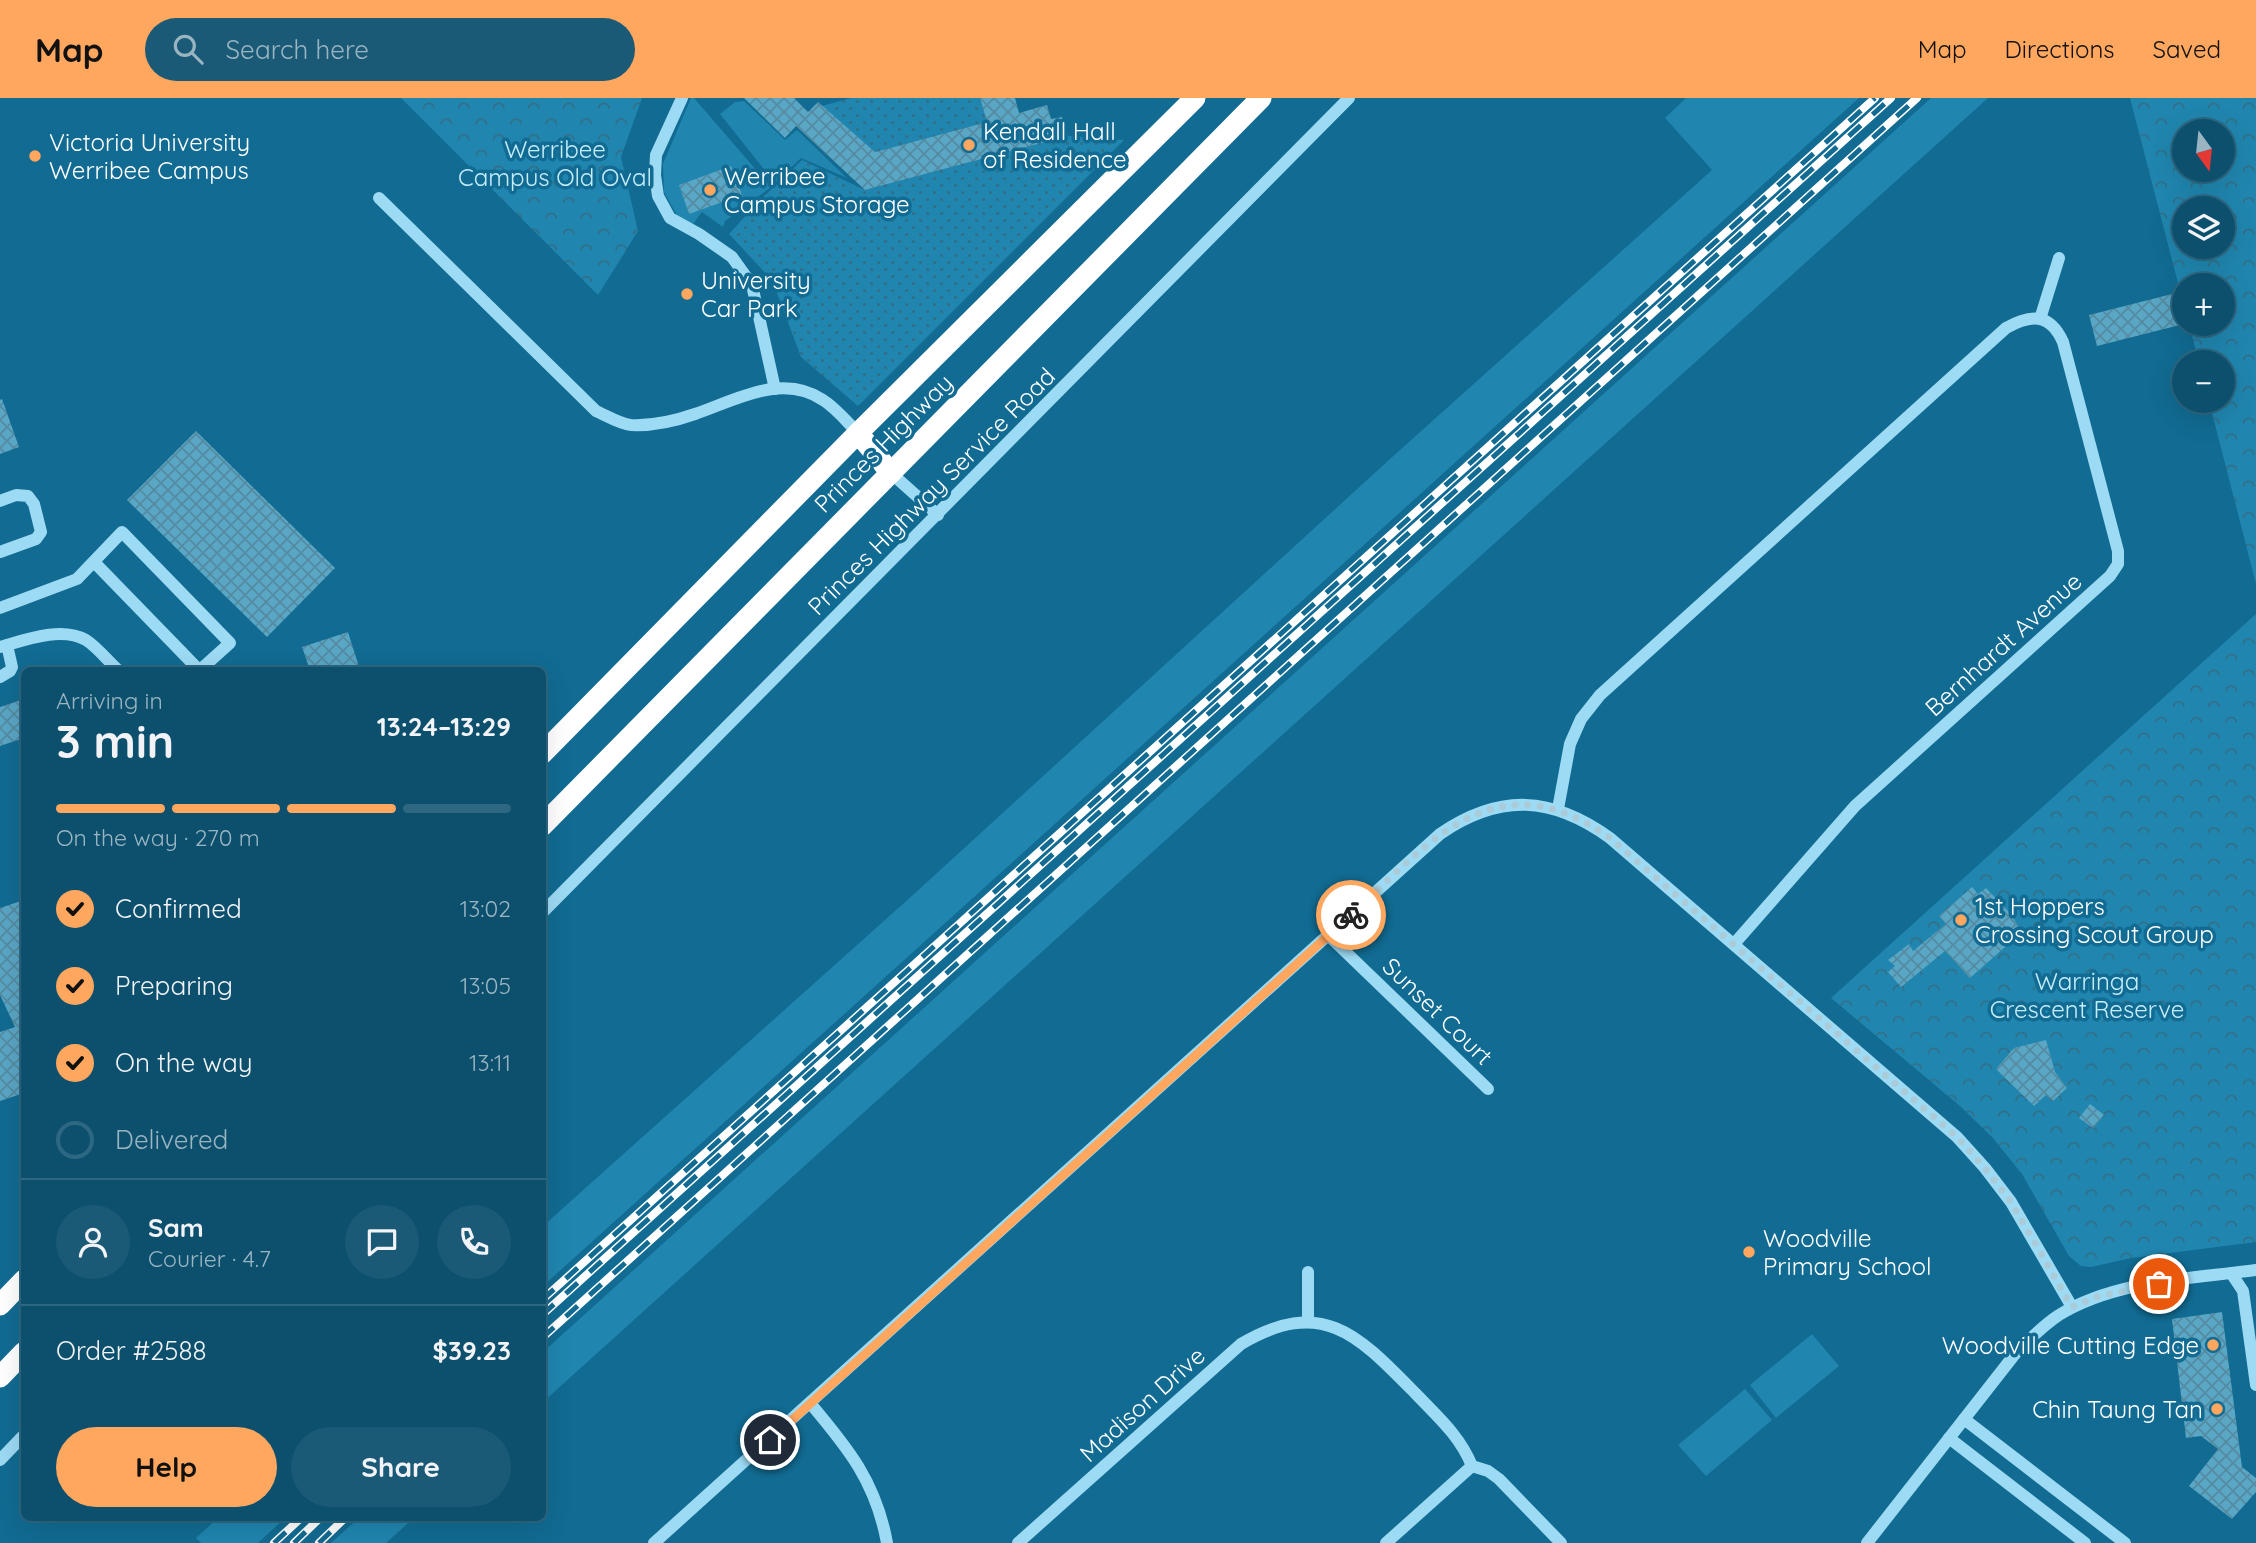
<!DOCTYPE html>
<meta charset="utf-8">
<style>
body{margin:0;font-family:Quicksand,sans-serif;background:#1b5a76;color:#f1f3f6;height:100vh;display:flex;flex-direction:column;font-size:26px;white-space:nowrap}
*{box-sizing:border-box;margin:0}
p{font-size:23px;color:#9ab5c2}
.icon{flex:none;width:38px;height:38px;fill:none;stroke:currentColor;stroke-width:2;stroke-linecap:round;stroke-linejoin:round}
.map{position:relative;flex:1;overflow:hidden}
.side{position:absolute;left:21px;top:569px;width:525px;height:854px;display:flex;flex-direction:column;background:#0d506e;border-radius:10px;box-shadow:0 7px 28px #0002,0 0 0 2px #2d6781}
.side>*{flex:none}
.needle{width:46px;rotate:165deg}
.fabs{position:absolute;left:2172px;top:21px;display:grid;gap:14px}
.fabs a{display:grid;place-items:center;width:63px;height:63px;border-radius:50%;background:#0d506e;box-shadow:0 7px 28px #0002,0 0 0 2px #2d6781;font-size:35px}
.pin{position:absolute;display:grid;place-items:center;width:60px;height:60px;color:#fff;margin:-30px;border:4px solid #fff;border-radius:50%;box-shadow:0 2px 7px #0007}
.courier{position:absolute;display:grid;place-items:center;width:70px;height:70px;margin:-35px;border:5px solid #ffa65f;border-radius:50%;background:#fff;color:#222;box-shadow:0 2px 9px #0007}
.summary em{font-style:normal;font-weight:800}
.summary div{display:flex;flex-direction:column-reverse}
.summary{display:flex;align-items:center;justify-content:space-between;height:119px;padding:0 35px}
h1{font-size:46px;font-weight:800;line-height:52px}
.bar{display:grid;grid-template-columns:repeat(4,1fr);gap:10px 7px;align-content:center;height:84px;padding:0 35px}
.bar i{height:9px;border-radius:5px;background:#2d6781}
.bar .selected{background:#ffa65f}
.bar p{grid-column:span 4}
.line{display:flex;align-items:center;gap:18px;padding:0 35px;border-top:2px solid #2d6781}
.line div{flex:1}
.round{display:grid;place-items:center;flex:none;width:74px;height:74px;border-radius:37px;background:#1b5a76}
ol{padding:0 35px;list-style:none}
li{display:flex;align-items:center;gap:21px;height:77px}
li p{margin-inline-start:auto}
li .icon{padding:7px;border-radius:50%;background:#ffa65f;color:#111;stroke-width:4}
li:last-child{color:#9ab5c2}
li i{width:38px;height:38px;border:4px solid #2d6781;border-radius:50%}
.button{display:flex;gap:14px;margin-top:auto;padding:14px 35px}
.button a{flex:1;height:80px;border-radius:42px;background:#ffa65f;color:#111;font-size:28px;font-weight:800;line-height:80px;text-align:center}
.button a+a{background:#1b5a76;color:#f1f3f6}
header{display:flex;align-items:center;gap:42px;box-sizing:border-box;height:98px;padding:0 35px;background:#ffa65f;color:#111}
header strong{font-size:33px}
nav{display:flex;gap:38px;margin-inline-start:auto;font-size:24px}
.search{width:490px;height:63px;background:#1b5a76;display:flex;align-items:center;gap:18px;box-sizing:border-box;padding:0 24px;border-radius:38px;color:#9ab5c2;font-size:26px}
.map>svg:first-child{display:block}
.grass{fill:#2086af}
.forest{fill:url(#forest-crowns);fill-rule:evenodd}
.garden{fill:url(#garden-dots)}
.building{fill:url(#building-cross-hatch)}
.lines{fill:none;stroke-linecap:round;stroke-linejoin:round}
.minor{stroke:#9ddaf3;stroke-width:12}
.highway{stroke:#fff;stroke-width:21}
.rail-casing{stroke:#fff;stroke-width:8}
.rail{stroke:#116b92;stroke-width:5;stroke-dasharray:16;stroke-linecap:butt}
.done{stroke:#accbd9;stroke-width:7;stroke-dasharray:0 12.6}
.route{stroke:#ffa65f;stroke-width:9}
.poi-dot{fill:#ffa65f;stroke:#116b92;stroke-width:2.5}
.labels{text-anchor:middle;dominant-baseline:central;stroke-width:7;stroke-linejoin:round;paint-order:stroke}
.poi-label{font-size:24px;fill:#fff;stroke:#116b92;text-anchor:start}
.park-label{font-size:24px;fill:#c4edfd;stroke:#116b92}
.street-label{font-size:24px;fill:#fff;stroke:#116b92}
</style>
<header>
<strong>Map</strong>
<div class="search"><svg class="icon" aria-label="search" viewBox="0 0 24 24"><circle cx="10" cy="10" r="6"/><path d="M15 15l6 6"/></svg>Search here</div>
<nav><a>Map</a><a>Directions</a><a>Saved</a></nav>
</header>
<div class="map">
<svg width="2256" height="1445" viewBox="0 0 2256 1445">
<defs>
<pattern id="forest-crowns" width="20" height="18" patternUnits="userSpaceOnUse" patternTransform="scale(1.75)"><rect width="20" height="18" fill="#2086af"/><path d="M2 6a3 3 0 1 1 6 0M12 15a3 3 0 1 1 6 0" fill="none" stroke="#326f87"/></pattern>
<pattern id="garden-dots" width="8" height="8" patternUnits="userSpaceOnUse" patternTransform="scale(1.75)"><rect width="8" height="8" fill="#2086af"/><path d="M2 2h.1M6 6h.1" fill="none" stroke="#326f87" stroke-width="1.8" stroke-linecap="round"/></pattern>
<pattern id="building-cross-hatch" width="8" height="8" patternUnits="userSpaceOnUse" patternTransform="scale(1.75)"><rect width="8" height="8" fill="#59a6c5"/><path d="M0 0l8 8M0 8l8-8" fill="none" stroke="#558ba1"/></pattern>
</defs>
<rect width="100%" height="100%" fill="#116b92"/>
<!-- grass -->
<g class="grass">
<path d="M691,0h3l77,89 -46,34 -2,6 -21,-15 -12,16 -11,-9 -15,-27 -1,-28z"/>
<path d="M1686,0h173l-1316,1188v-60l371,-332 476,-435 322,-289 -47,-52z"/>
<path d="M1931,0h57l-1445,1304v-50z"/>
<path d="M744,3l41,39 12,-10 50,48 -46,-20 -26,25 -55,-69 15,-12z"/>
<path d="M1812,1236l27,32 -63,52 -26,-33z"/>
<path d="M1745,1291l27,31 -66,56 -28,-31z"/>
<path d="M219,1419h67l-28,26h-57l-5,-5z"/>
<path d="M360,1419h55l-29,26h-55z"/>
</g>
<!-- forest -->
<g class="forest">
<path d="M401,0h241l-21,59 17,74 -40,64z"/>
<path d="M2130,0h126v486l-47,-183h13v-39h-23l-10,-38h33v-39h-38v21zM2184,33h38v39h-38zM2184,110h38v39h-38z"/>
<path d="M2256,516v628l-125,16 -40,9 -10,-1 -12,-10 -47,-82 -30,-37 -32,-31 -129,-108z"/>
</g>
<!-- garden -->
<g class="garden">
<path d="M851,0h129l7,24 -112,30 -53,-46z"/>
<path d="M1068,38l56,4 -266,266 -57,-49 -29,-77 -43,-46 31,-34 42,-40 63,30z"/>
</g>
<!-- building -->
<g class="building">
<path d="M744,0h50l14,14 10,-10 57,50 112,-30 -7,-24h35l4,15 28,-8 4,14 11,-2 6,19 -203,54 -69,-64 -11,12z"/>
<path d="M731,68l11,29 -53,19 -10,-29z"/>
<path d="M2172,196l8,31 -83,21 -8,-31z"/>
<path d="M2,301l17,48 -19,7v-54z"/>
<path d="M196,333l139,137 -68,69 -140,-137z"/>
<path d="M348,534l12,38h-50l-8,-23z"/>
<path d="M24,601v39l-24,8v-39z"/>
<path d="M1972,789l6,7 8,-6 24,25 12,19 -52,46 -25,-27 -44,36 -13,-15 7,-6 -7,-6 21,-16 4,7 33,-27 -7,-8z"/>
<path d="M24,802v193l-24,8v-69l15,-5 -15,-32v-87z"/>
<path d="M2046,942l9,32 12,16 -14,13 -7,-6 -12,11 -38,-37 18,-21z"/>
<path d="M2090,1006l14,11 -11,13 -14,-10z"/>
<path d="M2222,1214l20,155 14,11v14l-24,27 -43,-33 29,-37 -17,-13 -15,2 -14,-119z"/>
</g>
<g class="lines">
<!-- minor -->
<g class="minor">
<path d="M682,0l-26,57 -1,20 3,21 12,22 29,16 33,23 20,28 23,104"/>
<path d="M379,100l217,213c11,5 24,13 35,14 21,1 44,-4 64,-11 39,-13 87,-42 128,-14 13,8 24,22 35,33"/>
<path d="M2040,221l19,-61"/>
<path d="M891,375l47,42"/>
<path d="M0,403l16,-6 12,1 6,8 7,28 -5,7 -36,13"/>
<path d="M94,464l105,108"/>
<path d="M0,510l77,-29 45,-47 108,111 -30,27"/>
<path d="M0,549c25,-7 61,-21 86,-7 11,7 22,21 32,30"/>
<path d="M0,579l10,-6 2,-4 -5,-22"/>
<path d="M1558,711l12,-65 11,-25 19,-24 406,-367c25,-14 44,-15 57,14l55,209v13l-8,12 -255,230 -121,138"/>
<path d="M542,815l807,-815"/>
<path d="M1328,837l160,154"/>
<path d="M1308,1174v50"/>
<path d="M2231,1175l12,18 13,94"/>
<path d="M810,1305c38,45 66,79 77,140"/>
<path d="M1964,1321l161,124"/>
<path d="M1949,1340l136,105"/>
<path d="M0,1362l24,-25"/>
<path d="M654,1445l786,-709c60,-41 112,-38 170,4l347,299 28,31 26,34 61,105"/>
<path d="M1018,1445l223,-199c82,-48 117,-9 175,50 22,23 44,42 56,72l16,5 11,8 62,64"/>
<path d="M1386,1445l86,-77"/>
<path d="M1867,1445l148,-189c14,-14 27,-28 44,-39 57,-35 132,-36 197,-45"/>
</g>
<!-- highway -->
<g class="highway">
<path d="M858,335l33,40"/>
<path d="M542,656l316,-321 337,-335"/>
<path d="M542,728l719,-728"/>
<path d="M0,1207l24,-25"/>
<path d="M0,1279l24,-25"/>
</g>
<defs>
<g id="rail">
<path d="M542,1202l1333,-1202"/>
<path d="M542,1217l1349,-1217"/>
<path d="M542,1240l1375,-1240"/>
<path d="M274,1445l28,-26"/>
<path d="M294,1445l27,-26"/>
<path d="M319,1445l27,-26"/>
</g>
</defs>
<!-- rail casing -->
<use href="#rail" class="rail-casing"/>
<!-- rail -->
<use href="#rail" class="rail"/>
</g>
<g class="lines">
<!-- done -->
<path class="done" d="M1351,817c81,-75 145,-158 259,-77l347,299 28,31 26,34 61,105 24,-10 63,-13"/>
<!-- route -->
<path class="route" d="M770,1342l581,-525"/>
</g>
<!-- markers -->
<g class="poi-dot">
<circle cx="969" cy="47" r="7"/>
<circle cx="35" cy="58" r="7"/>
<circle cx="710" cy="92" r="7"/>
<circle cx="687" cy="196" r="7"/>
<circle cx="1961" cy="822" r="7"/>
<circle cx="1749" cy="1154" r="7"/>
<circle cx="2213" cy="1247" r="7"/>
<circle cx="2217" cy="1311" r="7"/>
</g>
<g class="labels">
<!-- poi labels -->
<g class="poi-label">
<text x="983" y="33">Kendall Hall<tspan x="983" dy="28">of Residence</tspan></text>
<text x="49" y="44">Victoria University<tspan x="49" dy="28">Werribee Campus</tspan></text>
<text x="724" y="78">Werribee<tspan x="724" dy="28">Campus Storage</tspan></text>
<text x="701" y="182">University<tspan x="701" dy="28">Car Park</tspan></text>
<text x="1975" y="808">1st Hoppers<tspan x="1975" dy="28">Crossing Scout Group</tspan></text>
<text x="1763" y="1140">Woodville<tspan x="1763" dy="28">Primary School</tspan></text>
<text x="2199" y="1247" text-anchor="end">Woodville Cutting Edge</text>
<text x="2203" y="1311" text-anchor="end">Chin Taung Tan</text>
</g>
<!-- park labels -->
<g class="park-label">
<text x="555" y="51">Werribee<tspan x="555" dy="28">Campus Old Oval</tspan></text>
<text x="2087" y="883">Warringa<tspan x="2087" dy="28">Crescent Reserve</tspan></text>
</g>
<!-- street labels -->
<g class="street-label">
<text transform="translate(883 345) rotate(-45)">Princes Highway</text>
<text transform="translate(931 393) rotate(-45)">Princes Highway Service Road</text>
<text transform="translate(2003 546) rotate(-42)">Bernhardt Avenue</text>
<text transform="translate(1438 913) rotate(44)">Sunset Court</text>
<text transform="translate(1142 1306) rotate(-42)">Madison Drive</text>
</g>
</g>
</svg>
<div class="fabs">
<a><svg class="needle" viewBox="-14 -14 28 28"><path d="M0-13l5 13h-10z" fill="#e53935"/><path d="M0 13l5-13h-10z" fill="#9ab5c2"/></svg></a>
<a><svg class="icon" aria-label="layers" viewBox="0 0 24 24"><path d="M12 4l9 5-9 5-9-5zM3 14l9 5 9-5"/></svg></a>
<a>+</a>
<a>−</a>
</div>
<div class="pin" style="left:2159px;top:1186px;background:#ea580c"><svg class="icon" aria-label="bag" viewBox="0 0 24 24"><path d="M5 8h14l-1 12H6zM9 8a3 3 0 0 1 6 0"/></svg></div>
<div class="pin" style="left:770px;top:1342px;background:#1f2937"><svg class="icon" aria-label="home" viewBox="0 0 24 24"><path d="M3 11l9-7 9 7M6 9v11h12V9"/></svg></div>
<div class="courier" style="left:1351px;top:817px"><svg class="icon" aria-label="bike" viewBox="0 0 24 24"><circle cx="6" cy="16" r="4"/><circle cx="18" cy="16" r="4"/><path d="M6 16l4-8h5l3 8M10 8l3 8H6M13 5h3"/></svg></div>
<section class="side">
<div class="summary"><div><h1>3 min</h1><p>Arriving in</p></div><em>13:24–13:29</em></div>
<div class="bar"><i class="selected"></i><i class="selected"></i><i class="selected"></i><i></i><p>On the way · 270 m</p></div>
<ol>
<li><svg class="icon" aria-label="check" viewBox="0 0 24 24"><path d="M5 12l5 5 9-10"/></svg>Confirmed<p>13:02</p></li>
<li><svg class="icon" aria-label="check" viewBox="0 0 24 24"><path d="M5 12l5 5 9-10"/></svg>Preparing<p>13:05</p></li>
<li><svg class="icon" aria-label="check" viewBox="0 0 24 24"><path d="M5 12l5 5 9-10"/></svg>On the way<p>13:11</p></li>
<li><i></i>Delivered</li>
</ol>
<div class="line" style="height:126px"><a class="round"><svg class="icon" aria-label="person" viewBox="0 0 24 24"><circle cx="12" cy="8" r="4"/><path d="M4 21q1-7 8-7t8 7"/></svg></a><div><b>Sam</b><p>Courier · 4.7</p></div><a class="round"><svg class="icon" aria-label="chat" viewBox="0 0 24 24"><path d="M4 5h16v11H9l-5 4z"/></svg></a><a class="round"><svg class="icon" aria-label="phone" viewBox="0 0 24 24"><path d="M5 4h4l2 5-3 2q2 4 5 5l2-3 5 2v4C11 20 4 13 5 4z"/></svg></a></div>
<div class="line" style="height:91px"><div>Order #2588</div><b>$39.23</b></div>
<div class="button"><a>Help</a><a>Share</a></div>
</section>
</div>
